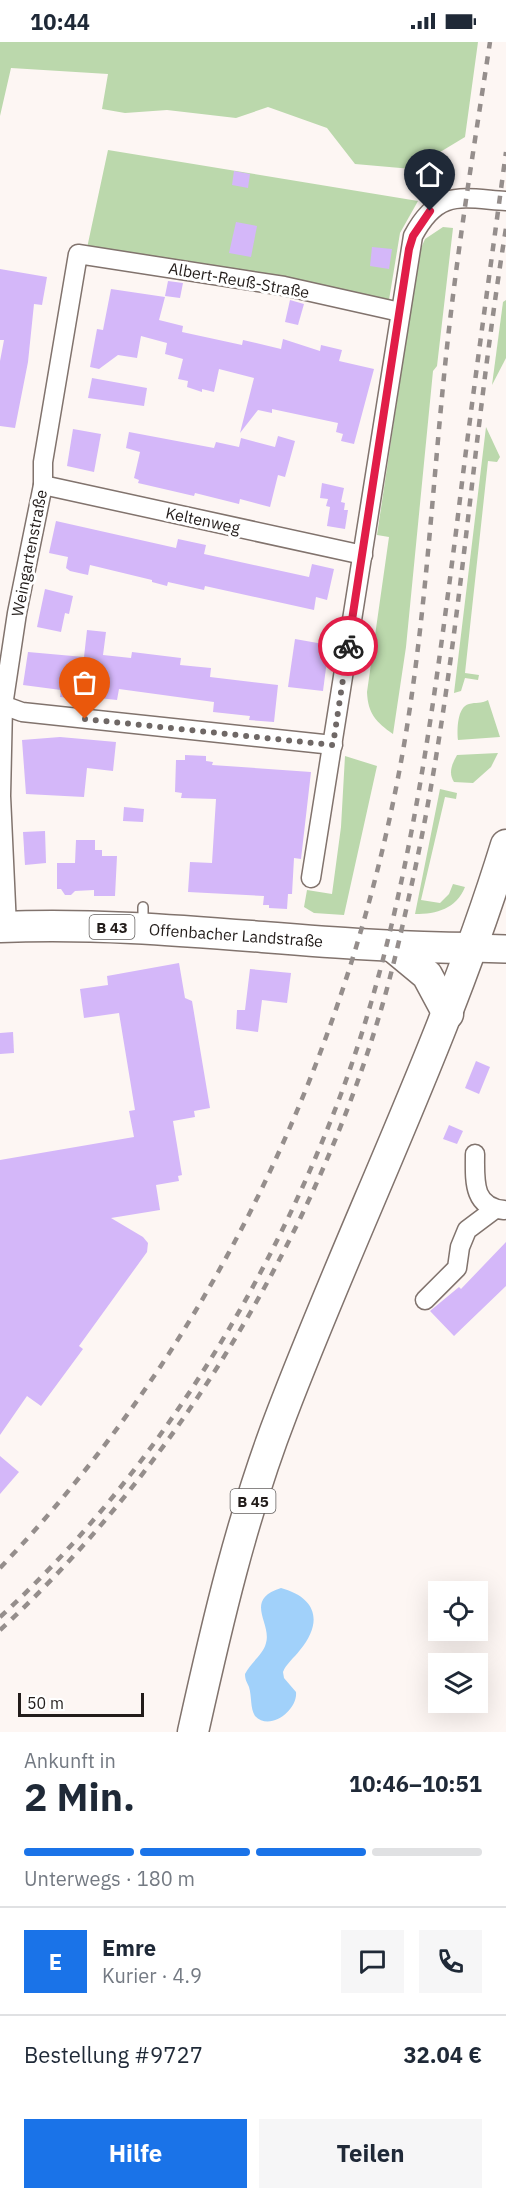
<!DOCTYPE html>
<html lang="de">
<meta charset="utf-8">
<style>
body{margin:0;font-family:"IBM Plex Sans",sans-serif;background:#f6f6f7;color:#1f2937;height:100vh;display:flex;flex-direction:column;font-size:22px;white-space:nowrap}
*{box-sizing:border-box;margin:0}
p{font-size:20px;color:#747a83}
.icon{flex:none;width:33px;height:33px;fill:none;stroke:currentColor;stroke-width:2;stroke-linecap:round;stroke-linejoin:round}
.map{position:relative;height:1690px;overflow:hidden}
.side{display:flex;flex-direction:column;background:#fff;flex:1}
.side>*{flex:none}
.fabs{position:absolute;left:428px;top:1539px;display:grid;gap:12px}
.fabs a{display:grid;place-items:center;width:60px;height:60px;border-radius:0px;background:#fff;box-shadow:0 6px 24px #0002;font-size:30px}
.scale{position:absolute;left:18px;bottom:15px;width:126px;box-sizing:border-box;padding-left:6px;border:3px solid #221c1a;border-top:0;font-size:16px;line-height:21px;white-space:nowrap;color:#221c1a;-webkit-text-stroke:4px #fff;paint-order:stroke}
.pin{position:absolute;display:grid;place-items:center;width:51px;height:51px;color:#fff;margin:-62px -26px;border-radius:50% 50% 50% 0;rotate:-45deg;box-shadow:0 0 6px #0007}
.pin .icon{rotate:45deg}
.courier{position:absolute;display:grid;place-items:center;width:60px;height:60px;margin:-30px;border:4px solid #e11d48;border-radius:50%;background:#fff;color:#222;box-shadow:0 2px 8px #0007}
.summary em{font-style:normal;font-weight:800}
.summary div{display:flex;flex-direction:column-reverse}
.summary{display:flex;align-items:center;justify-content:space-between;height:102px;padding:0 24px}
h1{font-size:39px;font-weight:800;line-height:45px}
.bar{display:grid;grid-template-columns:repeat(4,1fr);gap:9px 6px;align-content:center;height:72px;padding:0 24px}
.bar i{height:8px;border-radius:4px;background:#e0e1e3}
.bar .selected{background:#1a73e8}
.bar p{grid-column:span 4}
.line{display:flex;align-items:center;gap:15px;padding:0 24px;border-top:2px solid #e0e1e3}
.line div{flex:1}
.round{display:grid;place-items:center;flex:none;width:63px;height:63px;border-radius:0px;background:#f6f6f7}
.action{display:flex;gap:12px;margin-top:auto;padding:12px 24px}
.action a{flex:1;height:69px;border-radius:0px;background:#1a73e8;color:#fff;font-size:24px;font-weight:800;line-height:69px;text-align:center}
.action a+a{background:#f6f6f7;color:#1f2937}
.status{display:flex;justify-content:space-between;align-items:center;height:42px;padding:0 30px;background:#fff;direction:ltr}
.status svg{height:16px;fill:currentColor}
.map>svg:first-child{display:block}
.green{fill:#bbd8ac}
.water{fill:#a1d1fa}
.building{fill:#d4b7f9}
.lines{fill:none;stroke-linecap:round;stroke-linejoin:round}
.lane-casing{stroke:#81736d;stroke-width:12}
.street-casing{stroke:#81736d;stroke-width:21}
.secondary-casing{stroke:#81736d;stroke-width:30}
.primary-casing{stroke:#81736d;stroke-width:33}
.lane{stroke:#fff;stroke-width:9}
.street{stroke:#fff;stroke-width:18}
.secondary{stroke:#fff;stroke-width:27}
.primary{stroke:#fff;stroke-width:30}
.rail{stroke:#958e8c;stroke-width:4.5;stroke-dasharray:8 8;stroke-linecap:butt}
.done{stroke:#6f6866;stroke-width:6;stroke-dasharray:0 10.8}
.route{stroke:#e11d48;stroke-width:8}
.labels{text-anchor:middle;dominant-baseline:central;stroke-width:6;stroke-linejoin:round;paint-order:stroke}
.shield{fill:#fff;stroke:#64605f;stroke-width:1.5}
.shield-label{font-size:15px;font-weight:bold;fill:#221c1a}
.street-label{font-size:16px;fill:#221c1a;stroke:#fff}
</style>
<div class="status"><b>10:44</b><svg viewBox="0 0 49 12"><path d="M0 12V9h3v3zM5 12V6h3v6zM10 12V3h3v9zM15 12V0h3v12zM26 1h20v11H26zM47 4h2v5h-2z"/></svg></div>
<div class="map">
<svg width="506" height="1690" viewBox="0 0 506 1690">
<rect width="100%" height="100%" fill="#fdf6f3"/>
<!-- green -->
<g class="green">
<path d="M0,0h478l-13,95 -53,32 -57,-5 -28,-36 -59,-21 -32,11 -69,-8 -42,3 -23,-4 6,-35 -97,-6 -11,48z"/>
<path d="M108,108l310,51 -18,32 -11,67c-100,-22 -200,-41 -302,-52z"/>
<path d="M443,185l10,1 -16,138 -4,5 -27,276 -13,87c-17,-12 -25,-20 -26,-42l22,-155 -12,-2 42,-282 6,-14z"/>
<path d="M506,258v58l-14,27 11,-83z"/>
<path d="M486,385l14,30 -3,5 -9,-1 -23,212 14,2 -1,5 -13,-2 -4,13 -7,2z"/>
<path d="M488,658l12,37 -42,3c-1,-10 -1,-33 11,-36 7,-2 12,0 19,-4z"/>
<path d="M498,711l-7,14 -18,16 -19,-1c-6,-9 -2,-18 3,-27z"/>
<path d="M345,714l32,10 -33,149 -30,-2 -10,-6 3,-17 25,4 9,-67z"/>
<path d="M440,747l17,4 -1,6 -11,-2 -24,103 19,3 9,-9 4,-10 12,3c-9,22 -28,27 -50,27z"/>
</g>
<!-- water -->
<path class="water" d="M281,1546c36,10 42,34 19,62 -6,8 -14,14 -17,22l1,6 12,14c2,18 -26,40 -41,24 -5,-8 -3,-19 -6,-29 -2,-5 -4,-7 -4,-13 6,-12 18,-19 21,-31 6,-20 -23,-43 15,-55z"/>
<!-- building -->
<g class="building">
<path d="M234,129l16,3 -2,14 -16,-3z"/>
<path d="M236,180l21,4 -6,31 -22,-4z"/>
<path d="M372,205l20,2 -3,20 -19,-3z"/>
<path d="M0,227l47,8 -5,28 -8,-1 -6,58 -13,66 -15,-2v-65l4,-21h-4z"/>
<path d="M168,239l15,2 -3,15 -15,-2z"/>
<path d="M111,247l54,8 -6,23 24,6 -1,6 60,13 1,-5 38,9 2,-10 37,12 1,-6 21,5 -3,11 35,8 -20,75 -13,-3 2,-7 -7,-2 2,-9 -66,-14v4l-14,-3 -18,23 14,-55 -35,-9 -5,23 -12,-3v3l-15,-5 1,-6 -10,-2 5,-20 -18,-5 2,-11 -26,-7 -4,22 -19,-3 -19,14 -9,-2 7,-38 6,1z"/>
<path d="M290,258l14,4 -6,21 -13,-3z"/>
<path d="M92,336l55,10 -3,18 -56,-8z"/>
<path d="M73,387l28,5 -7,38 -27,-6z"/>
<path d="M129,390l85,16 2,-6 23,5 2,-9 34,9 3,-11 17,5 -10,36 -7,-2 -8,32 -30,-8 -1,5 -44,-11 -1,3 -56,-13 1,-3 -5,-2 6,-26 -14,-4z"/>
<path d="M322,441l22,5 -3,14 4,1 -1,7h4l-3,19 -18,-3 3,-19 -4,-1 2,-7 -8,-1z"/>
<path d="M56,479l120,27 2,-9 28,6 -2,9 105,23 3,-13 22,5 -7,31 -11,-3 -2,13 -109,-24 -1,4 -36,-8 -1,4 -15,-4v-2l-62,-15 -2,10 -18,-4 -4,-3 2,-11 -19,-4z"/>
<path d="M45,547l28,7 -4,18 -4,-1 -4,19 -24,-5z"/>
<path d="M87,588l19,2 -3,23 28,3 1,-6 49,6 -1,7 31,3 -1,9 68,8 -4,37 -25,-2 1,-4 -37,-4 1,-10 -95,-13 -2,11 -37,-4 -1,3 -19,-2 1,-7 -38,-5 5,-33 56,5z"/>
<path d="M295,597l34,6 -6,46 -35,-4z"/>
<path d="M60,695l56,5 -3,29 -26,-3 -3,29 -58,-3 -4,-54z"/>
<path d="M185,713l21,1v5l7,1 -1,3 99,7 -10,87 -7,-1 -2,36h-4l-1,15 -18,-1v-3h-6l1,-9 -76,-4 2,-30 22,1 4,-64 -35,-1 1,-5 -7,-1 1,-32h9z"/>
<path d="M124,765l20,2 -1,13 -20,-1z"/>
<path d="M45,789l1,32 -21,2 -2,-33z"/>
<path d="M76,798h19v10h7v6h15l-2,40h-21v-6l-19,1 -4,4h-6l-4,-6h-4v-26h18z"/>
<path d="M179,921l6,35 7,3 18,107 -16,3 1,6 -22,4 9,54 -4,1 1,5 -23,4 4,25 -49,8 32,19 5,6 -1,9 -68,94 4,3 -42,57 -14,-10 -27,39v-275l134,-23 -5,-26 6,-1 -16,-97 -35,5 -4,-29 28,-4 -1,-9z"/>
<path d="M250,927l41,4 -4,30 -25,-3 -4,32 -22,-3 1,-19h8z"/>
<path d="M13,990l1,21 -14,1v-21z"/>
<path d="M476,1019l14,6 -11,27 -14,-6z"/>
<path d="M449,1083l14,6 -6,13 -14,-5z"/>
<path d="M506,1200v44l-52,50 -24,-25 29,-24 2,2z"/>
<path d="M0,1414l19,16 -19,22z"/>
</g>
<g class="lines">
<defs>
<path id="lane" d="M143,884v-19"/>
<g id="street">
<path d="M43,443l320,70"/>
<path d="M0,662l22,8 311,33"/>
<path d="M311,836l102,-642c25,-47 47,-38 93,-35"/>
<path d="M7,885l-6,-131 2,-90 14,-93 26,-128v-23l35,-208 206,32 116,26"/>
<path d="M475,1112c0,26 -3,53 29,56"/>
<path d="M425,1258l32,-32 3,-21 7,-17 28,-21"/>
</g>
<path id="secondary" d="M473,906l33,1"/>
<g id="primary">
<path d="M0,885c158,-7 315,21 473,21"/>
<path d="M392,904l35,29 21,39"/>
<path d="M193,1690c24,-108 49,-216 89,-319 73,-191 164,-373 224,-568"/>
</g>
</defs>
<!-- lane casing -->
<use href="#lane" class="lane-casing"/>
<!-- street casing -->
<use href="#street" class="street-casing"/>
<!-- secondary casing -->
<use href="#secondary" class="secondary-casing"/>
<!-- primary casing -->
<use href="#primary" class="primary-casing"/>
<!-- lane -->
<use href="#lane" class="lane"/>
<!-- street -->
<use href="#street" class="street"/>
<!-- secondary -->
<use href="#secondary" class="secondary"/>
<!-- primary -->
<use href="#primary" class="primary"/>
<!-- rail -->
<g class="rail">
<path d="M0,1526c204,-214 336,-486 395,-775 28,-137 35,-277 49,-417 11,-112 29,-223 46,-334"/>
<path d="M0,1575c154,-141 272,-336 344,-531 64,-177 88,-368 112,-554 15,-127 33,-253 50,-380"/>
<path d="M0,1588c172,-158 309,-384 377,-607 15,-48 26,-99 37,-149 46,-213 57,-431 92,-646"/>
</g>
</g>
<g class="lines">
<!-- done -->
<path class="done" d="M85,677l248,26 15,-99"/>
<!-- route -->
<path class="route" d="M348,604l61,-397 4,-13 17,-25"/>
</g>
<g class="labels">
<!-- shield labels -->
<g class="shield">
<rect x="89.5" y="873" width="45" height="24" rx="4.5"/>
<rect x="230.5" y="1447" width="45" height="24" rx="4.5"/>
</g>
<g class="shield-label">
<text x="112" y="885">B 43</text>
<text x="253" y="1459">B 45</text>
</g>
<!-- street labels -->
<g class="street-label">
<text transform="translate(239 238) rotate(10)">Albert-Reuß-Straße</text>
<text transform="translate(203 478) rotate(12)">Keltenweg</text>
<text transform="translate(29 511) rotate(-79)">Weingartenstraße</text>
<text transform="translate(236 893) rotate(4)">Offenbacher Landstraße</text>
</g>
</g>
</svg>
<div class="fabs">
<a><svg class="icon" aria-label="locate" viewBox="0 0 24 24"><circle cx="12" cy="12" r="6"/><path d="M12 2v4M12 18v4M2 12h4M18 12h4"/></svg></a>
<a><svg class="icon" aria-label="layers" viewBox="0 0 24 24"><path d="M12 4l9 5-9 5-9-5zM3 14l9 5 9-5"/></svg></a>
</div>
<div class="scale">50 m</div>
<div class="pin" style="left:85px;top:677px;background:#ea580c"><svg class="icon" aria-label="bag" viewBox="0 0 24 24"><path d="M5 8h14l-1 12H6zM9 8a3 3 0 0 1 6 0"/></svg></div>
<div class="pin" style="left:430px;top:169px;background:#1f2937"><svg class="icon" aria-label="home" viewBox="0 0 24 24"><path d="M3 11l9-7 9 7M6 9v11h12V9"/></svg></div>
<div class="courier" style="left:348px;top:604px"><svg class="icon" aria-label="bike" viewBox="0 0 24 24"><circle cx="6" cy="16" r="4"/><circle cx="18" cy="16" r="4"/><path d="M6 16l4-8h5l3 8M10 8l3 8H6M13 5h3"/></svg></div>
</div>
<section class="side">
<div class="summary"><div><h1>2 Min.</h1><p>Ankunft in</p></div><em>10:46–10:51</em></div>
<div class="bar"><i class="selected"></i><i class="selected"></i><i class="selected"></i><i></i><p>Unterwegs · 180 m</p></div>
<div class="line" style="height:108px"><b class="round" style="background:#1a73e8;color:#fff">E</b><div><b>Emre</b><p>Kurier · 4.9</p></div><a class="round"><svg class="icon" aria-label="chat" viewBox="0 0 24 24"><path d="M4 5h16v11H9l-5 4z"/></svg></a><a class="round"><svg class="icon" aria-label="phone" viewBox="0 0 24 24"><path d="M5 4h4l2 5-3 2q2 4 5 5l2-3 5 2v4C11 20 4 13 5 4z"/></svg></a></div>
<div class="line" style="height:78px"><div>Bestellung #9727</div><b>32.04 €</b></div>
<div class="action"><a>Hilfe</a><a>Teilen</a></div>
</section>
